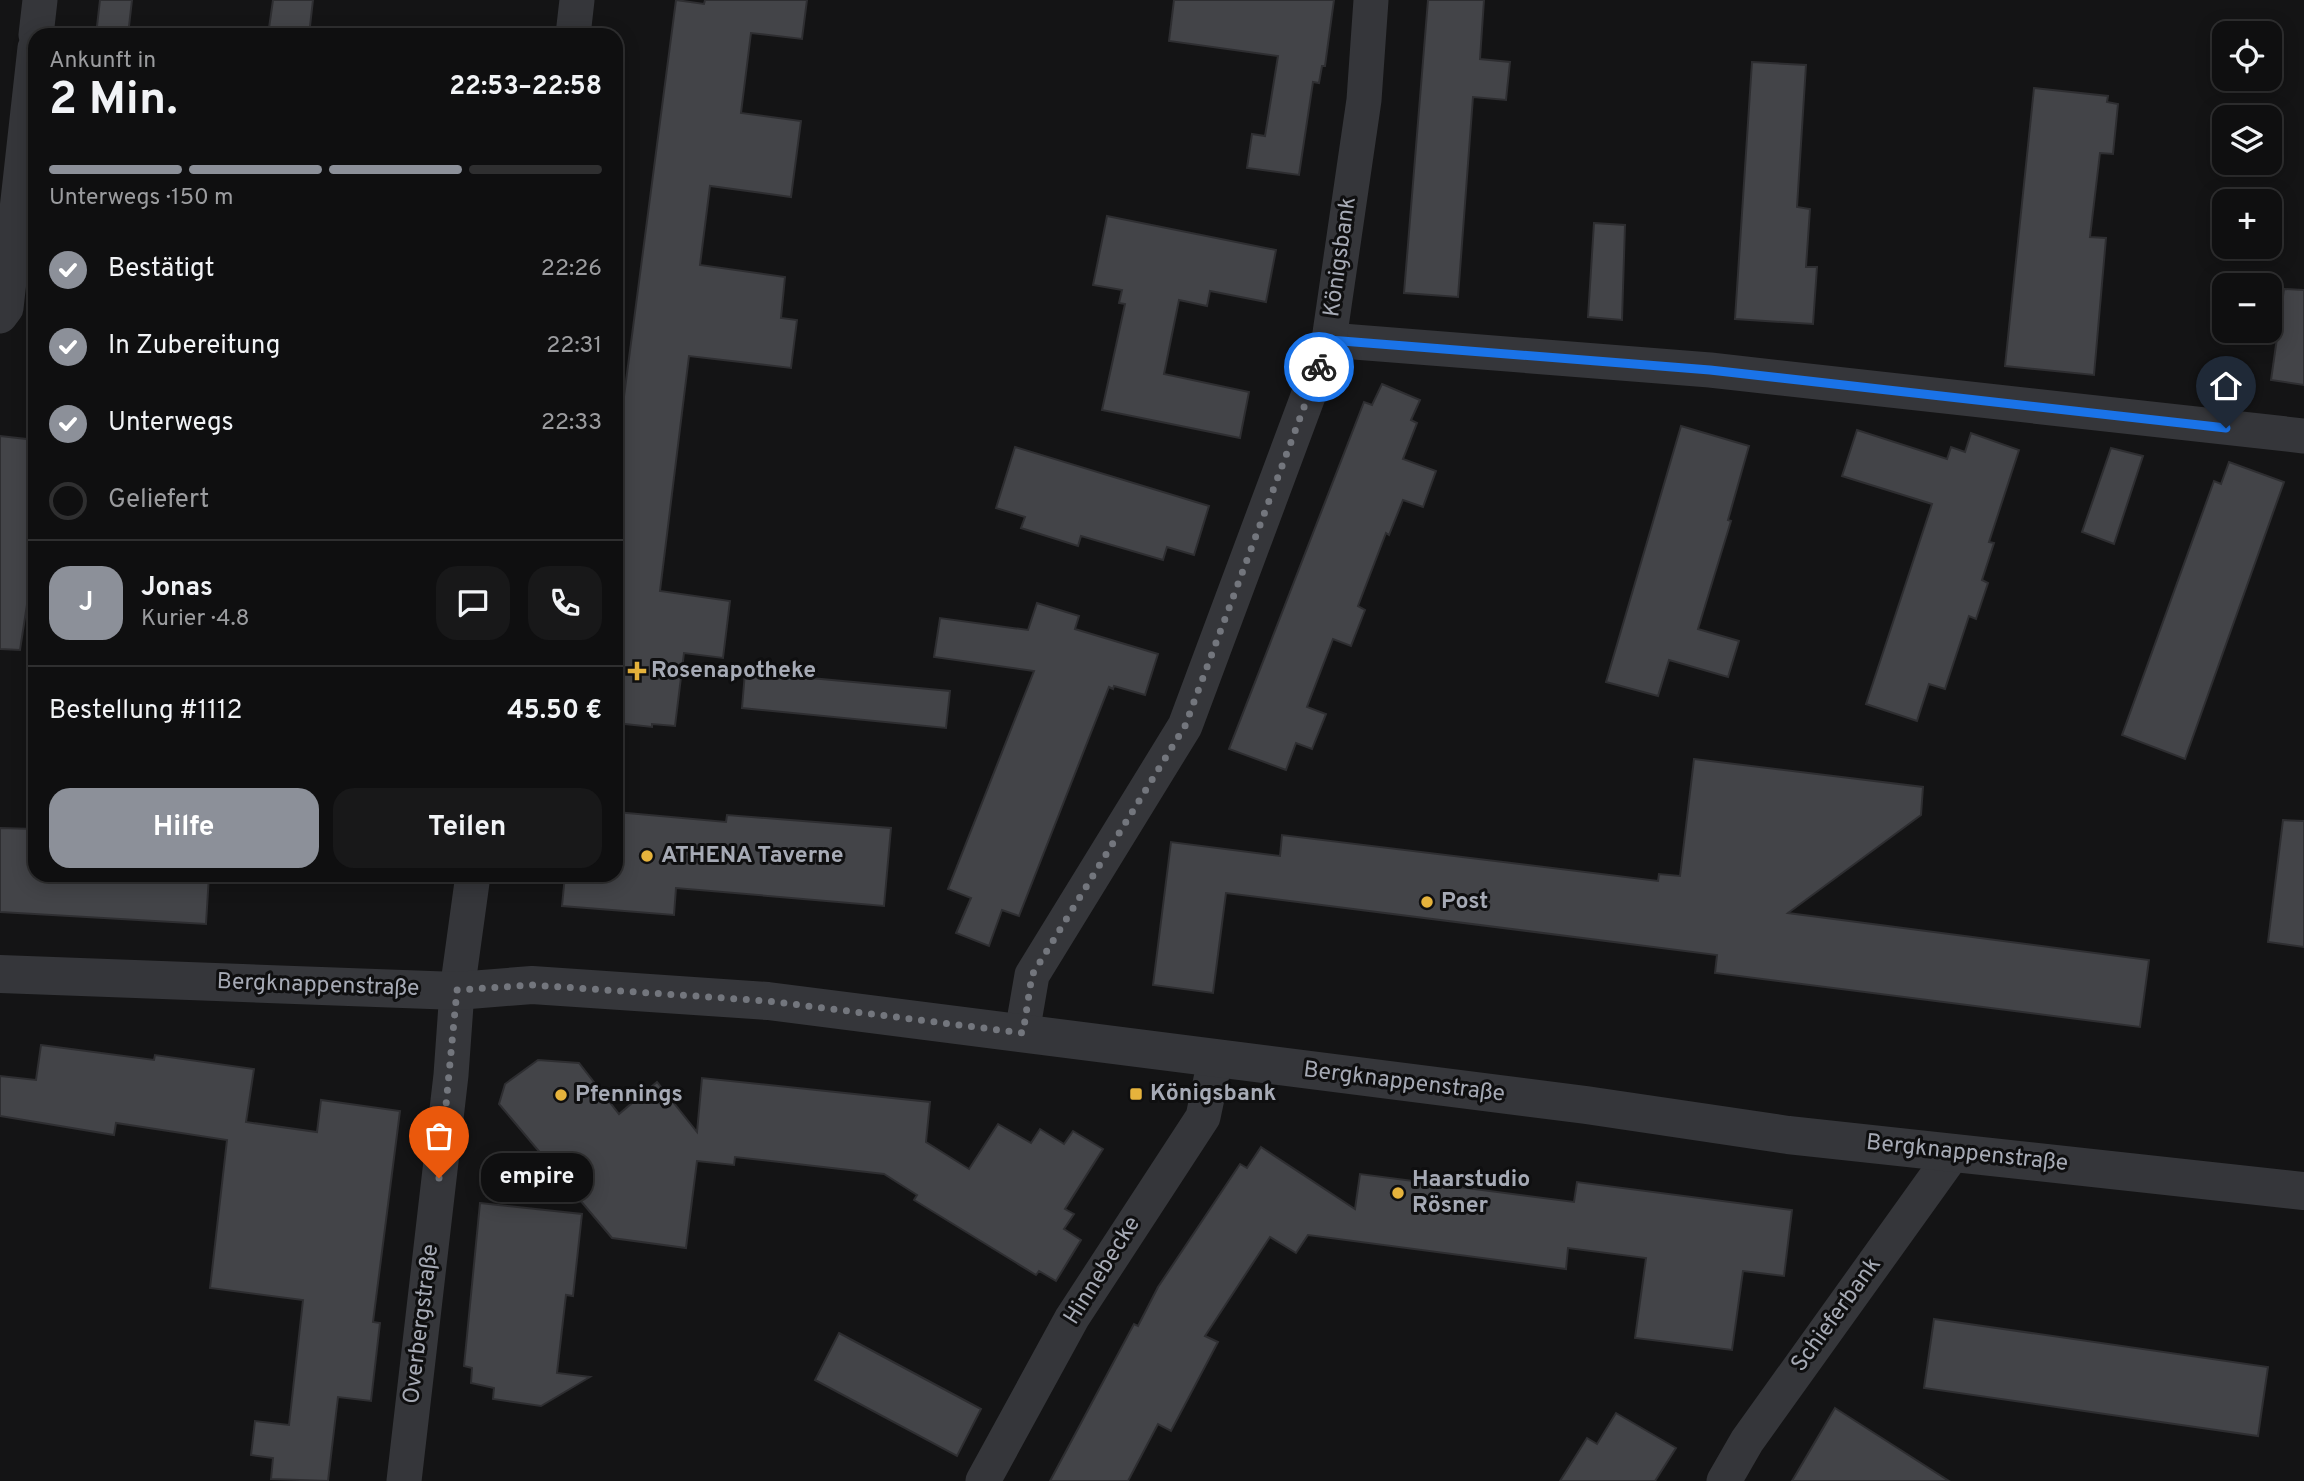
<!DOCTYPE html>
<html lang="de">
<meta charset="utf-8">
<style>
body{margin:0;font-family:Overpass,sans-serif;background:#181819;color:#f1f3f6;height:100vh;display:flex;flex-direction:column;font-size:26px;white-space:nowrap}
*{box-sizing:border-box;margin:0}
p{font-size:23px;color:#9b9c9f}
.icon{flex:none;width:38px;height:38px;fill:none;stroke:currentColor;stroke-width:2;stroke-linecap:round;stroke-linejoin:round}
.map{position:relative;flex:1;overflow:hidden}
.sheet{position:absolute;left:28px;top:28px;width:595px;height:854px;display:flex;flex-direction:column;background:#0f0f10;border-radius:21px;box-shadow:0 4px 18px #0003,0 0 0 2px #2f2f30}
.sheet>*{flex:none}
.fabs{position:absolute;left:2212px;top:21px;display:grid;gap:14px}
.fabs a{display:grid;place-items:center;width:70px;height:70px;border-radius:14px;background:#0f0f10;box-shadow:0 4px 18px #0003,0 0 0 2px #2f2f30;font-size:35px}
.pin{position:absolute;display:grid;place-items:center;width:60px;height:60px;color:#fff;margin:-72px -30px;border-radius:50% 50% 50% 0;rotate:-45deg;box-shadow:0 0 7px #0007}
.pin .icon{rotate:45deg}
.courier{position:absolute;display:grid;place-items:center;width:70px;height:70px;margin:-35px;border:5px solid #1a73e8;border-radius:50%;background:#fff;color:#222;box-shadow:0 2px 9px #0007}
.bubble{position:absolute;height:49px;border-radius:21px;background:#0f0f10;box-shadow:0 4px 18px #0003,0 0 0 2px #2f2f30;font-size:23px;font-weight:700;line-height:49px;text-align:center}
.headline em{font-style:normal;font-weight:700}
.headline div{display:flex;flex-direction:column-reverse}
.headline{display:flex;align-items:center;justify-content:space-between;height:119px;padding:0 21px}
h1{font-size:46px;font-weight:700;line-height:52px}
.bar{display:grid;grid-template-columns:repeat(4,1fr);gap:10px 7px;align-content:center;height:84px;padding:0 21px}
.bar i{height:9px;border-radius:5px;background:#2f2f30}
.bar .current{background:#8c9099}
.bar p{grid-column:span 4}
.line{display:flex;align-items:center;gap:18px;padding:0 21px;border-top:2px solid #2f2f30}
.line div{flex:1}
.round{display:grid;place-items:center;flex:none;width:74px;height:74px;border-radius:21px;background:#181819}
ol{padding:0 21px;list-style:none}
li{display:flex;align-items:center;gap:21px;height:77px}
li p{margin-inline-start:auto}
li .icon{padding:7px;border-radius:50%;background:#8c9099;color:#fff;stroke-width:4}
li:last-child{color:#9b9c9f}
li i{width:38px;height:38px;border:4px solid #2f2f30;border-radius:50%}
.action{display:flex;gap:14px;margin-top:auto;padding:14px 21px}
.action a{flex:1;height:80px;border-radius:21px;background:#8c9099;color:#fff;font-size:28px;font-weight:700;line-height:80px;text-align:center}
.action a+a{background:#181819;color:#f1f3f6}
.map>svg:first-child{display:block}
.building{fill:#434448;stroke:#2e2e31;stroke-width:2}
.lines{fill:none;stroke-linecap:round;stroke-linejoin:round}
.minor{stroke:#35363a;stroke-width:35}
.tertiary{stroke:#35363a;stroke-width:38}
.done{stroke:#73767d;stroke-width:7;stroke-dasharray:0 12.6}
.route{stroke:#1a73e8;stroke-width:9}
.poi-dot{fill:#e6b33c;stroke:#0f0f10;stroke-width:2.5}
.labels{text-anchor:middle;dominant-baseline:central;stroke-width:6;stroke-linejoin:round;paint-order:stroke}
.street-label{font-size:23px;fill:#a6aab5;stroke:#0f0f10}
.poi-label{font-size:23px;font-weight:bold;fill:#a6aab5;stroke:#0f0f10;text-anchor:start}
</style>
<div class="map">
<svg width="2304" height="1481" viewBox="0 0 2304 1481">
<rect width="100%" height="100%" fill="#141415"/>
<!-- building -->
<g class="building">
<path d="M100,0h32l-4,35h-32z"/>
<path d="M273,0h40l-4,35h-41z"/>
<path d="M676,0l28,4 1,-4h102l-5,39 -51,-6 -10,80 60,8 -10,76 -81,-11 -10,79 85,12 -4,41 16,2 -6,48 -102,-12 -29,235 70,10 -7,57 -39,-5 -9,73 -23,-2v3l-36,-4v-266z"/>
<path d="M1174,0h160l-9,66h-3l-3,17 -6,-1 -14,93 -52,-7 5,-34 13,2 13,-80 -109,-15z"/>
<path d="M1428,0h56l-4,59 30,3 -4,38 -33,-3 -15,200 -54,-4z"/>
<path d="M1752,62l54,3 -9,142 13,2 -4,58h11l-4,57 -78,-5z"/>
<path d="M2034,88l74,8 -1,6 11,2 -5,50 -13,-1 -10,84 16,1 -12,137 -89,-9z"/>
<path d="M1107,216l169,34 -10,52 -56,-11 -3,15 -28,-6 -15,74 85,18 -9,46 -138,-28 23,-106 -6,-1 3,-13 -29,-5z"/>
<path d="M1594,223l31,2 -3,95 -34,-3z"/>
<path d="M2284,289l20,1v95l-33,-5z"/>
<path d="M1382,384l38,16 -9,20 6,3 -14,36 33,12 -13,36 -20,-7 -14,35 -3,-2 -28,73 7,4 -14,36 -18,-7 -26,68 19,7 -14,35 -16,-6 -10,27 -57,-21 135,-347 8,3z"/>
<path d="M1681,426l68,20 -21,74 3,1 -33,108 41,12 -11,36 -59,-17 -11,36 -52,-14z"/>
<path d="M1857,430l90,29 4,-12 14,5 6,-19 48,17 -30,92 5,1 -12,37 6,3 -12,36 -7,-3 -24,73 -16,-5 -12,37 -51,-17 66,-200 -90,-28z"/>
<path d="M0,436l35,4v113l-15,97 -20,-1z"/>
<path d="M1015,447l194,59 -15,49 -27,-8 -4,13 -82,-24 -3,10 -57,-18 4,-11 -29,-9z"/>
<path d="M2111,448l32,8 -29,88 -32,-12z"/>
<path d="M2229,462l55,20 -99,277 -63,-24 92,-254 7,3z"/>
<path d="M1037,603l42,13 -4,13 83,25 -13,41 -31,-9 -1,3 -4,-2 -90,229 -17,-6 -13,36 -33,-13 15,-35 -23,-9 86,-218 -100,-14 6,-39 88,12z"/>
<path d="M745,672l205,19 -4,37 -204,-20z"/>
<path d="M1694,759l229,28 -2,28 -133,98 361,47 -9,67 -425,-54 2,-18 -491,-62 -13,100 -60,-8 18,-143 109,14 2,-21 376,46 1,-7 21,2z"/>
<path d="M616,812l110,10 1,-7 164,13 -7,78 -208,-18 -2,27 -112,-9 3,-31h51z"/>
<path d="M2283,820l21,1v126l-36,-5z"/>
<path d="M0,828l35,1v46h174l-3,49 -206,-12z"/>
<path d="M41,1045l113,15 1,-5 99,14 -8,53 71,10 4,-32 79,11 -27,211 7,1 -9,78 -33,-4 -10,84 -57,-2 2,-21 -22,-3 4,-34 34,4 14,-125 -93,-12 17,-148 -111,-17 -2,12 -114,-19v-40l36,4z"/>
<path d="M538,1060l41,3 40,51 38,-32 40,50 5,-54 228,24 -4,40 43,27 29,-45 33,19 9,-14 24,15 9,-13 30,18 -38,60 9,5 -10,15 17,11 -25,41 -17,-10 -3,4 -122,-75 3,-5 -33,-21 -149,-17 -1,8 -37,-4 -11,87 -74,-10 -113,-134 6,-20z"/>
<path d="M1261,1147l94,62 5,-35 214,28 3,-20 215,28 -8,66 -41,-5 -11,79 -97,-12 11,-80 -78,-10 -2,21 -258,-34 -12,18 -26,-16 -65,99 13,6 -47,89 -13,-7 -30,57h-78l84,-157 4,2 20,-39 82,-123 7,4z"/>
<path d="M480,1203l102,11 -9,82 -7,-1 -9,78 33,4 -49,29 -48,-7 1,-11 -23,-5 1,-15 -8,-2z"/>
<path d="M1934,1319l334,48 -10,69 -334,-48z"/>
<path d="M839,1333l142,76 -24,47 -142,-76z"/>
<path d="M1835,1408l114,73h-157z"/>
<path d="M1616,1413l60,35 -21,33h-95l27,-43 10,6z"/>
</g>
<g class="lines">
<!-- minor -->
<g class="minor">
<path d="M36,35l4,-35"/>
<path d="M573,35l4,-35"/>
<path d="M0,316l6,-8 29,-260"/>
<path d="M1329,340l381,30 594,66"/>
<path d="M1022,1033l10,-58 153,-249 144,-386 35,-240 7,-100"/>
<path d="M404,1481l47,-406 6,-84 16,-116"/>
<path d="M983,1481l89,-163 131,-201 12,-57"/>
<path d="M1724,1481l23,-40 207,-289"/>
</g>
<!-- tertiary -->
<path class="tertiary" d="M0,974l457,17 75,-6 236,16 818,104 202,30 516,56"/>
</g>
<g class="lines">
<!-- done -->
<path class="done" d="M439,1178l18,-188 75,-5 236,16 255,32 9,-58 153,-249 134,-359"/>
<!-- route -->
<path class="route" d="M1319,367l10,-27 381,30 516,58"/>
</g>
<!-- markers -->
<g class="poi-dot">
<path d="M633.5 660.5h7v7h7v7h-7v7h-7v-7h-7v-7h7z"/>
<circle cx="647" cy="856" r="7"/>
<circle cx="1427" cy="902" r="7"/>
<rect x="1129" y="1087" width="14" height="14" rx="3.5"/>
<circle cx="561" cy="1095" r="7"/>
<circle cx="1398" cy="1193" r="7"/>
</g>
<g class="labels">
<!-- street labels -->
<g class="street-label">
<text transform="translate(1341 257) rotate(-82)">Königsbank</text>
<text transform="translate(318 986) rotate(2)">Bergknappenstraße</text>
<text transform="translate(1404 1083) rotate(7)">Bergknappenstraße</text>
<text transform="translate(1967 1154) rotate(6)">Bergknappenstraße</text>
<text transform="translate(1103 1271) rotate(-58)">Hinnebecke</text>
<text transform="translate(1837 1315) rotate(-54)">Schieferbank</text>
<text transform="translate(422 1324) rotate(-83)">Overbergstraße</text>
</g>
<!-- poi labels -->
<g class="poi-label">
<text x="651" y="671">Rosenapotheke</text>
<text x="661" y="856">ATHENA Taverne</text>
<text x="1441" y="902">Post</text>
<text x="1150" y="1094">Königsbank</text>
<text x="575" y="1095">Pfennings</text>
<text x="1412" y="1180">Haarstudio<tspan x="1412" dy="26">Rösner</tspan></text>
</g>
</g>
</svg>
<div class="fabs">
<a><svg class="icon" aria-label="locate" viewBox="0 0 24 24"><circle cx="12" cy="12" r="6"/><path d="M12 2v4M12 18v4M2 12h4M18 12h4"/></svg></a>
<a><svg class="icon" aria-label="layers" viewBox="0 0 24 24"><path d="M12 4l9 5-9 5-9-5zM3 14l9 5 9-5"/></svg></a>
<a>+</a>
<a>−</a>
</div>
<div class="pin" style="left:439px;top:1178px;background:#ea580c"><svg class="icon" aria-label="bag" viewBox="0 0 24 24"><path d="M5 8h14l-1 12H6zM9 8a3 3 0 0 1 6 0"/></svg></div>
<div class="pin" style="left:2226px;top:428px;background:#1f2937"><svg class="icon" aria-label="home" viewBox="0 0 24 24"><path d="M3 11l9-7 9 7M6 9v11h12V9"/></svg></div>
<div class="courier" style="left:1319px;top:367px"><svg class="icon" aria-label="bike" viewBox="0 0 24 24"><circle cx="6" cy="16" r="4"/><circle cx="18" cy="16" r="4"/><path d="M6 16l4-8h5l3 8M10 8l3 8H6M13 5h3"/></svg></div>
<div class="bubble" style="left:481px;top:1153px;width:112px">empire</div>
<section class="sheet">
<div class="headline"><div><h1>2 Min.</h1><p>Ankunft in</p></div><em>22:53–22:58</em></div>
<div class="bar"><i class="current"></i><i class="current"></i><i class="current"></i><i></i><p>Unterwegs · 150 m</p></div>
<ol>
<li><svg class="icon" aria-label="check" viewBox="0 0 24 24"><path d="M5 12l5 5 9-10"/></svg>Bestätigt<p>22:26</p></li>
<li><svg class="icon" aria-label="check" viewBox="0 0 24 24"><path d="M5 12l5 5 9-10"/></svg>In Zubereitung<p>22:31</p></li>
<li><svg class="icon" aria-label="check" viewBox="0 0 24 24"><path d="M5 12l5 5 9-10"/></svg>Unterwegs<p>22:33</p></li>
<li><i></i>Geliefert</li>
</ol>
<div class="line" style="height:126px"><b class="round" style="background:#8c9099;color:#fff">J</b><div><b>Jonas</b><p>Kurier · 4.8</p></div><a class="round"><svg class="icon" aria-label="chat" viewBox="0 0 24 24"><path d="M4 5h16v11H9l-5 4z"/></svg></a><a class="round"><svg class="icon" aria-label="phone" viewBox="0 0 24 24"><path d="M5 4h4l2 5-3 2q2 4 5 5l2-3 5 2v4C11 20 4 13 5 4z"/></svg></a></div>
<div class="line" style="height:91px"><div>Bestellung #1112</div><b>45.50 €</b></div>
<div class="action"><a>Hilfe</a><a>Teilen</a></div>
</section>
</div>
